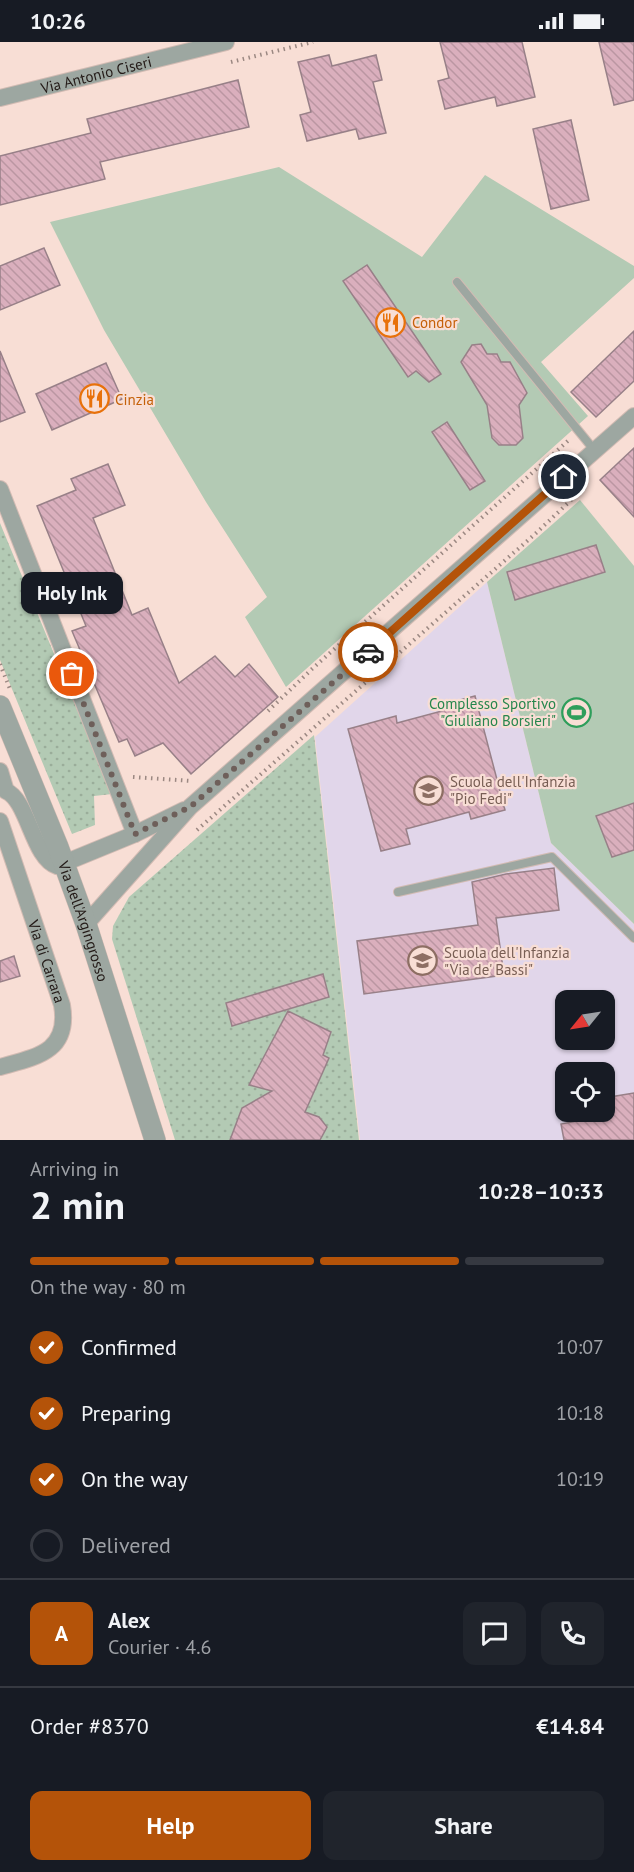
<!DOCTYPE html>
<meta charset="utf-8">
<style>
body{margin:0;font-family:"PT Sans",sans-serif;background:#20242c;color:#f1f3f6;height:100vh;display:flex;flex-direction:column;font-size:22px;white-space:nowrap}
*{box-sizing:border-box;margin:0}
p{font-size:20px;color:#9ea1a6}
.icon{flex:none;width:33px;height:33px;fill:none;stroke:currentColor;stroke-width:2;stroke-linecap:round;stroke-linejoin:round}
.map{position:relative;height:1098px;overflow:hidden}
.panel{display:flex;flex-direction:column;background:#171b24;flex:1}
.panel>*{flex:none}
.needle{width:39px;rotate:240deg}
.fabs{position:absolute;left:555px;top:948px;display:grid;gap:12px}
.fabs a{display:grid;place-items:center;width:60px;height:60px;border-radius:12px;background:#171b24;box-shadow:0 2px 4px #0004;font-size:30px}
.pin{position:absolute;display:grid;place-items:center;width:51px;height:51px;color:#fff;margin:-26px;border:3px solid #fff;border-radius:50%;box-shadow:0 2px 6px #0007}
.courier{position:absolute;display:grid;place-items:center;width:60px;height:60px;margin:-30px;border:4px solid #b45309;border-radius:50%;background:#fff;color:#222;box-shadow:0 2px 8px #0007}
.bubble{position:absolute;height:42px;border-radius:12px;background:#171b24;box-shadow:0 2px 4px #0004;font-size:20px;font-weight:800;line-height:42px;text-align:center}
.head em{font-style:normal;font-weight:800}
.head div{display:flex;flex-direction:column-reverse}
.head{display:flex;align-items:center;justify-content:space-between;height:102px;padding:0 30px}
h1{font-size:39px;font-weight:800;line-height:45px}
.bar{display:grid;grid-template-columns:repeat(4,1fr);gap:9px 6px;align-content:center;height:72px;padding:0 30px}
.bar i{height:8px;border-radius:4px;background:#363941}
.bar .current{background:#b45309}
.bar p{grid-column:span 4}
.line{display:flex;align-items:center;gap:15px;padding:0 30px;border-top:2px solid #363941}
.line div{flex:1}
.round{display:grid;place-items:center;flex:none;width:63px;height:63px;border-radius:12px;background:#20242c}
ol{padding:0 30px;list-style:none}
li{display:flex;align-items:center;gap:18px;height:66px}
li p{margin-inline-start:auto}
li .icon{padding:6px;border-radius:50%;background:#b45309;color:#fff;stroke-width:4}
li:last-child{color:#9ea1a6}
li i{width:33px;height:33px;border:3px solid #363941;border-radius:50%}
.action{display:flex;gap:12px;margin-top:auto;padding:12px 30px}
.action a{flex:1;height:69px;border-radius:12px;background:#b45309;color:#fff;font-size:24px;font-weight:800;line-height:69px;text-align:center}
.action a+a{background:#20242c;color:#f1f3f6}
.status{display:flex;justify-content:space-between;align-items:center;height:42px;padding:0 30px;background:#171b24;direction:ltr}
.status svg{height:16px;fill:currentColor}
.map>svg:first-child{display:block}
.education{fill:#e1d6ea;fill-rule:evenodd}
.park{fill:url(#park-dots)}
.pitch{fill:#b3cab4}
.building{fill:url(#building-back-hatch);stroke:#988088;stroke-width:1.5}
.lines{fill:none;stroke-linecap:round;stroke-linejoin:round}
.service-casing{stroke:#d2bbb3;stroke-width:10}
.minor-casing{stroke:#d2bbb3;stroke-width:18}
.tertiary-casing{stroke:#d2bbb3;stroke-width:22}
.path{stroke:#9b8882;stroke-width:4;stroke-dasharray:1.5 4.5;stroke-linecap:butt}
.service{stroke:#9da7a1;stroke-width:8}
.minor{stroke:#9da7a1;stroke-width:16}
.tertiary{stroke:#9da7a1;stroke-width:21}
.done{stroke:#6e5f5a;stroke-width:6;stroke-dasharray:0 10.8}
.route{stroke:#b45309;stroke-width:8}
.labels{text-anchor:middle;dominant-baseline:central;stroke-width:4.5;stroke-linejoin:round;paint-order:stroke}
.street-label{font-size:15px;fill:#231a17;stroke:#f8ded5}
.food-label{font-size:15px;fill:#c56008;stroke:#f8ded5;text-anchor:start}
.leisure-label{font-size:15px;fill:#27864d;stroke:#f8ded5;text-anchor:end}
.education-label{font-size:15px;fill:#785e54;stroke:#f8ded5;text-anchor:start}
</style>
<div class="status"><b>10:26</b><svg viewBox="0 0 49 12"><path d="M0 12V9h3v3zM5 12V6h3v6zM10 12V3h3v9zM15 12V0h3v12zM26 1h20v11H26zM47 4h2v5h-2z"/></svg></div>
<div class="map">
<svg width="634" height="1098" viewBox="0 0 634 1098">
<defs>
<pattern id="park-dots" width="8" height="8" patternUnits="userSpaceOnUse" patternTransform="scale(1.5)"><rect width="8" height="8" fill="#b3cab4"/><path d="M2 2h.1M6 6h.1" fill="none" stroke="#9aad9a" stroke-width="1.8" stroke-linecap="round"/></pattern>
<pattern id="building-back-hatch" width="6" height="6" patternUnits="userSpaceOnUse" patternTransform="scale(1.5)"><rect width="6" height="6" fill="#daafbd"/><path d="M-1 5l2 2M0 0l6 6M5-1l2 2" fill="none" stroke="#bb96a2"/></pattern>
</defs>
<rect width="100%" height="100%" fill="#f8ded5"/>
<!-- education -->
<path class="education" d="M487,540l64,261 83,81v216h-274l-45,-403zM566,958h38v40h-38zM566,1030h38v40h-38z"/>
<!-- park -->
<g class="park">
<path d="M0,481l112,271 -18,2 1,29 -23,9 -72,-174z"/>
<path d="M314,693l45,405h-184l-63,-201 1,-13 16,-29z"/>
</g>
<!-- pitch -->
<g class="pitch">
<path d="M279,125l143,90 63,-82 149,91v12l-93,84 47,54 -302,271 -41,-70 22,-20 -61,-95 -102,-172 -54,-108z"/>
<path d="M580,458l54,66v358l-83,-81 -64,-261z"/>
</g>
<!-- building -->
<g class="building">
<path d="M440,0h82l13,55 -38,9 -2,-9 -50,12 -7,-28 11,-3z"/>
<path d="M599,0h35v58l-20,5z"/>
<path d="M329,13l3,11 44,-11 6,25 -9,2 13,51 -27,6 -3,-10 -49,12 -7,-26 11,-3 -13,-50z"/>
<path d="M238,38l11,47 -149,35 5,17 -105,26v-49l91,-23 -4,-14z"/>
<path d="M571,78l18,80 -38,9 -18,-80z"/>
<path d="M44,206l16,37 -60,25v-44z"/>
<path d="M367,223l74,109 -12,8 -13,-11 -8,6 -65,-96z"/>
<path d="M634,289v50l-38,36 -25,-25z"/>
<path d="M481,302l6,10h10l4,8h9l17,31 -8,12 4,33 -7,7h-17l-7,-7 -5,-33 -26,-43 11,-17z"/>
<path d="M0,309l25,61 -25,10z"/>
<path d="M106,321l16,36 -70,31 -16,-36z"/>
<path d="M447,380l38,59 -15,9 -38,-58z"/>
<path d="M634,406v69l-34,-37z"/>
<path d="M108,422l17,41 -32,13 39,97 16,-7 31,75 36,-27 20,21 14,-13 29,33 -87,77 -28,-31 -28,13 -8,-17 -8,3 -47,-111 14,-5 -49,-120 39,-16 -5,-11z"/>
<path d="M596,503l9,27 -90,28 -8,-28z"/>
<path d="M475,654l30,114 -34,9 -2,-7 -63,17 4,15 -29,7 -33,-122 48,-13 1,7 45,-12 -1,-6z"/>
<path d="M634,761v47l-22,7 -16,-41z"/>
<path d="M554,826l5,42 -63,8 8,57 -140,19 -7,-53 121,-16 -6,-43 34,-8z"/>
<path d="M14,914l6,20 -20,6v-21z"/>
<path d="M323,932l6,23 -97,29 -6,-23z"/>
<path d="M288,969l43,21 -8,23 6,3 -24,54 14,5 8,10 -7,13h-90l12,-32 30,-17 -23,-6z"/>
<path d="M634,1051v47h-70l-3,-16 27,-5 -1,-7h17v-14z"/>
</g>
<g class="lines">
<defs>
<g id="service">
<path d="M457,240l138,169"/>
<path d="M398,850l154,-35 82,81"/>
</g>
<g id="minor">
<path id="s1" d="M0,56l226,-56"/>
<path d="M0,447l135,345"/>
<path d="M0,729l6,20c22,9 27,68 51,75l78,-32 49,-24"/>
<path id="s2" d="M0,779l62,184c8,47 -26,52 -62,62"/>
<path d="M86,882l104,-117 444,-391"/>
</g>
<g id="tertiary">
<path id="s3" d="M0,664l58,141 28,77 69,216"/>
</g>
</defs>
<!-- service casing -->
<use href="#service" class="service-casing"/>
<!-- minor casing -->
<use href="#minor" class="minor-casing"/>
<!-- tertiary casing -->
<use href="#tertiary" class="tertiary-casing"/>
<!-- path -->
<g class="path">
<path d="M231,20l82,-20"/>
<path d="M0,622l10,25"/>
<path d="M268,669l44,-42 258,-230"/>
<path d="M133,735l59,4"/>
<path d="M197,788l337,-295 51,-48"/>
</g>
<!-- service -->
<use href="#service" class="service"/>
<!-- minor -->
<use href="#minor" class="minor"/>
<!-- tertiary -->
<use href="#tertiary" class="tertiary"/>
</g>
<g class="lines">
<!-- done -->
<path class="done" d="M72,632l63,160 55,-27 178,-155"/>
<!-- route -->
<path class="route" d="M368,610l196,-175"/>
</g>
<!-- icons -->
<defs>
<symbol id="restaurant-ring" viewBox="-11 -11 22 22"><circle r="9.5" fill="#f8ded5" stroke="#e8710a" stroke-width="1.5"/><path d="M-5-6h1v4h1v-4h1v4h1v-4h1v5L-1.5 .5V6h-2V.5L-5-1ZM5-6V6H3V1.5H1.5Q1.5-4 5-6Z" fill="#e8710a"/></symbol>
<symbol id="stadium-ring" viewBox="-11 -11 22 22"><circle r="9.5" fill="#f8ded5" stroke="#2e9e5b" stroke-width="1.5"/><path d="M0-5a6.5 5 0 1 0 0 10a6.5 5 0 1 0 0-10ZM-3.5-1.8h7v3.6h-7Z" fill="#2e9e5b"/></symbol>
<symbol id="school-ring" viewBox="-11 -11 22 22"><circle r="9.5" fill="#f8ded5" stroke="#8d6e63" stroke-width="1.5"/><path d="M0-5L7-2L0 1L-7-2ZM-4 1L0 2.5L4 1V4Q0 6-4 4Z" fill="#8d6e63"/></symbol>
</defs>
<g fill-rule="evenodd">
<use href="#restaurant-ring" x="374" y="264" width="33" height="33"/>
<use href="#restaurant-ring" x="78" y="340" width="33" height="33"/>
<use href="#stadium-ring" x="560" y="654" width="33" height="33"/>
<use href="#school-ring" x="412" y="732" width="33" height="33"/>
<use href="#school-ring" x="406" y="902" width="33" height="33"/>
</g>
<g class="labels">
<!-- street labels -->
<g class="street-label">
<text stroke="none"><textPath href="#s1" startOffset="99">Via Antonio Ciseri</textPath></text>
<text stroke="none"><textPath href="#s3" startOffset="231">Via dell'Argingrosso</textPath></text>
<text stroke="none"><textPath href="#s2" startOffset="148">Via di Carrara</textPath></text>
</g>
<!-- food labels -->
<g class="food-label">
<text x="412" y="280">Condor</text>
<text x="115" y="357">Cinzia</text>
</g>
<!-- leisure labels -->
<g class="leisure-label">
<text x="556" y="661">Complesso Sportivo<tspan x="556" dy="17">"Giuliano Borsieri"</tspan></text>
</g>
<!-- education labels -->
<g class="education-label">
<text x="450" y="739">Scuola dell'Infanzia<tspan x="450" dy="17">"Pio Fedi"</tspan></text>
<text x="444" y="910">Scuola dell'Infanzia<tspan x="444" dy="17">"Via de' Bassi"</tspan></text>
</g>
</g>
</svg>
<div class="fabs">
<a><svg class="needle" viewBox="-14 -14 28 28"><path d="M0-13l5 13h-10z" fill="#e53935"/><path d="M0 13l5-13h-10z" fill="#9ea1a6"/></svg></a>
<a><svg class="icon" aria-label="locate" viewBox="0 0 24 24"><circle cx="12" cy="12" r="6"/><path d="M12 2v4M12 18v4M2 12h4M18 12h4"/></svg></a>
</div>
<div class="pin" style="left:72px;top:632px;background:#ea580c"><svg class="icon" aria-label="bag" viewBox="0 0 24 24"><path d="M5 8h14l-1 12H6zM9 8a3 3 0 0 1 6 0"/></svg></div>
<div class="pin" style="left:564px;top:435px;background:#1f2937"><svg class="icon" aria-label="home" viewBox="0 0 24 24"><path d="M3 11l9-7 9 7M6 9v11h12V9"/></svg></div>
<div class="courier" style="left:368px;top:610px"><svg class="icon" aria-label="car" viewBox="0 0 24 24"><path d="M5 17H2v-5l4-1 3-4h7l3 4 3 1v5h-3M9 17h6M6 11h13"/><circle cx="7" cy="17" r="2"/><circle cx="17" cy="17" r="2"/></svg></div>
<div class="bubble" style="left:21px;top:530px;width:102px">Holy Ink</div>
</div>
<section class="panel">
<div class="head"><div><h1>2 min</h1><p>Arriving in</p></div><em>10:28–10:33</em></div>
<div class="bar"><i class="current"></i><i class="current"></i><i class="current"></i><i></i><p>On the way · 80 m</p></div>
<ol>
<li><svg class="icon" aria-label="check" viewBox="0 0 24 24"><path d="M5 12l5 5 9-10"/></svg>Confirmed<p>10:07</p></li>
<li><svg class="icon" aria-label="check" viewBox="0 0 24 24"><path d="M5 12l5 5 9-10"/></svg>Preparing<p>10:18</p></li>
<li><svg class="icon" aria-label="check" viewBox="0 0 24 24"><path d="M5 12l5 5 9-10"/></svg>On the way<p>10:19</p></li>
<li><i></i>Delivered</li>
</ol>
<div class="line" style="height:108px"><b class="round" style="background:#b45309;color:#fff">A</b><div><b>Alex</b><p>Courier · 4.6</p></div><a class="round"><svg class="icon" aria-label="chat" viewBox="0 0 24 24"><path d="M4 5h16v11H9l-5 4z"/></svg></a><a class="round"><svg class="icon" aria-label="phone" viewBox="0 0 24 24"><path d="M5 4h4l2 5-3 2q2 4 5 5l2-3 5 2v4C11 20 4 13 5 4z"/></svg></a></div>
<div class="line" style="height:78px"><div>Order #8370</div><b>€14.84</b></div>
<div class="action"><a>Help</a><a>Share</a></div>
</section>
